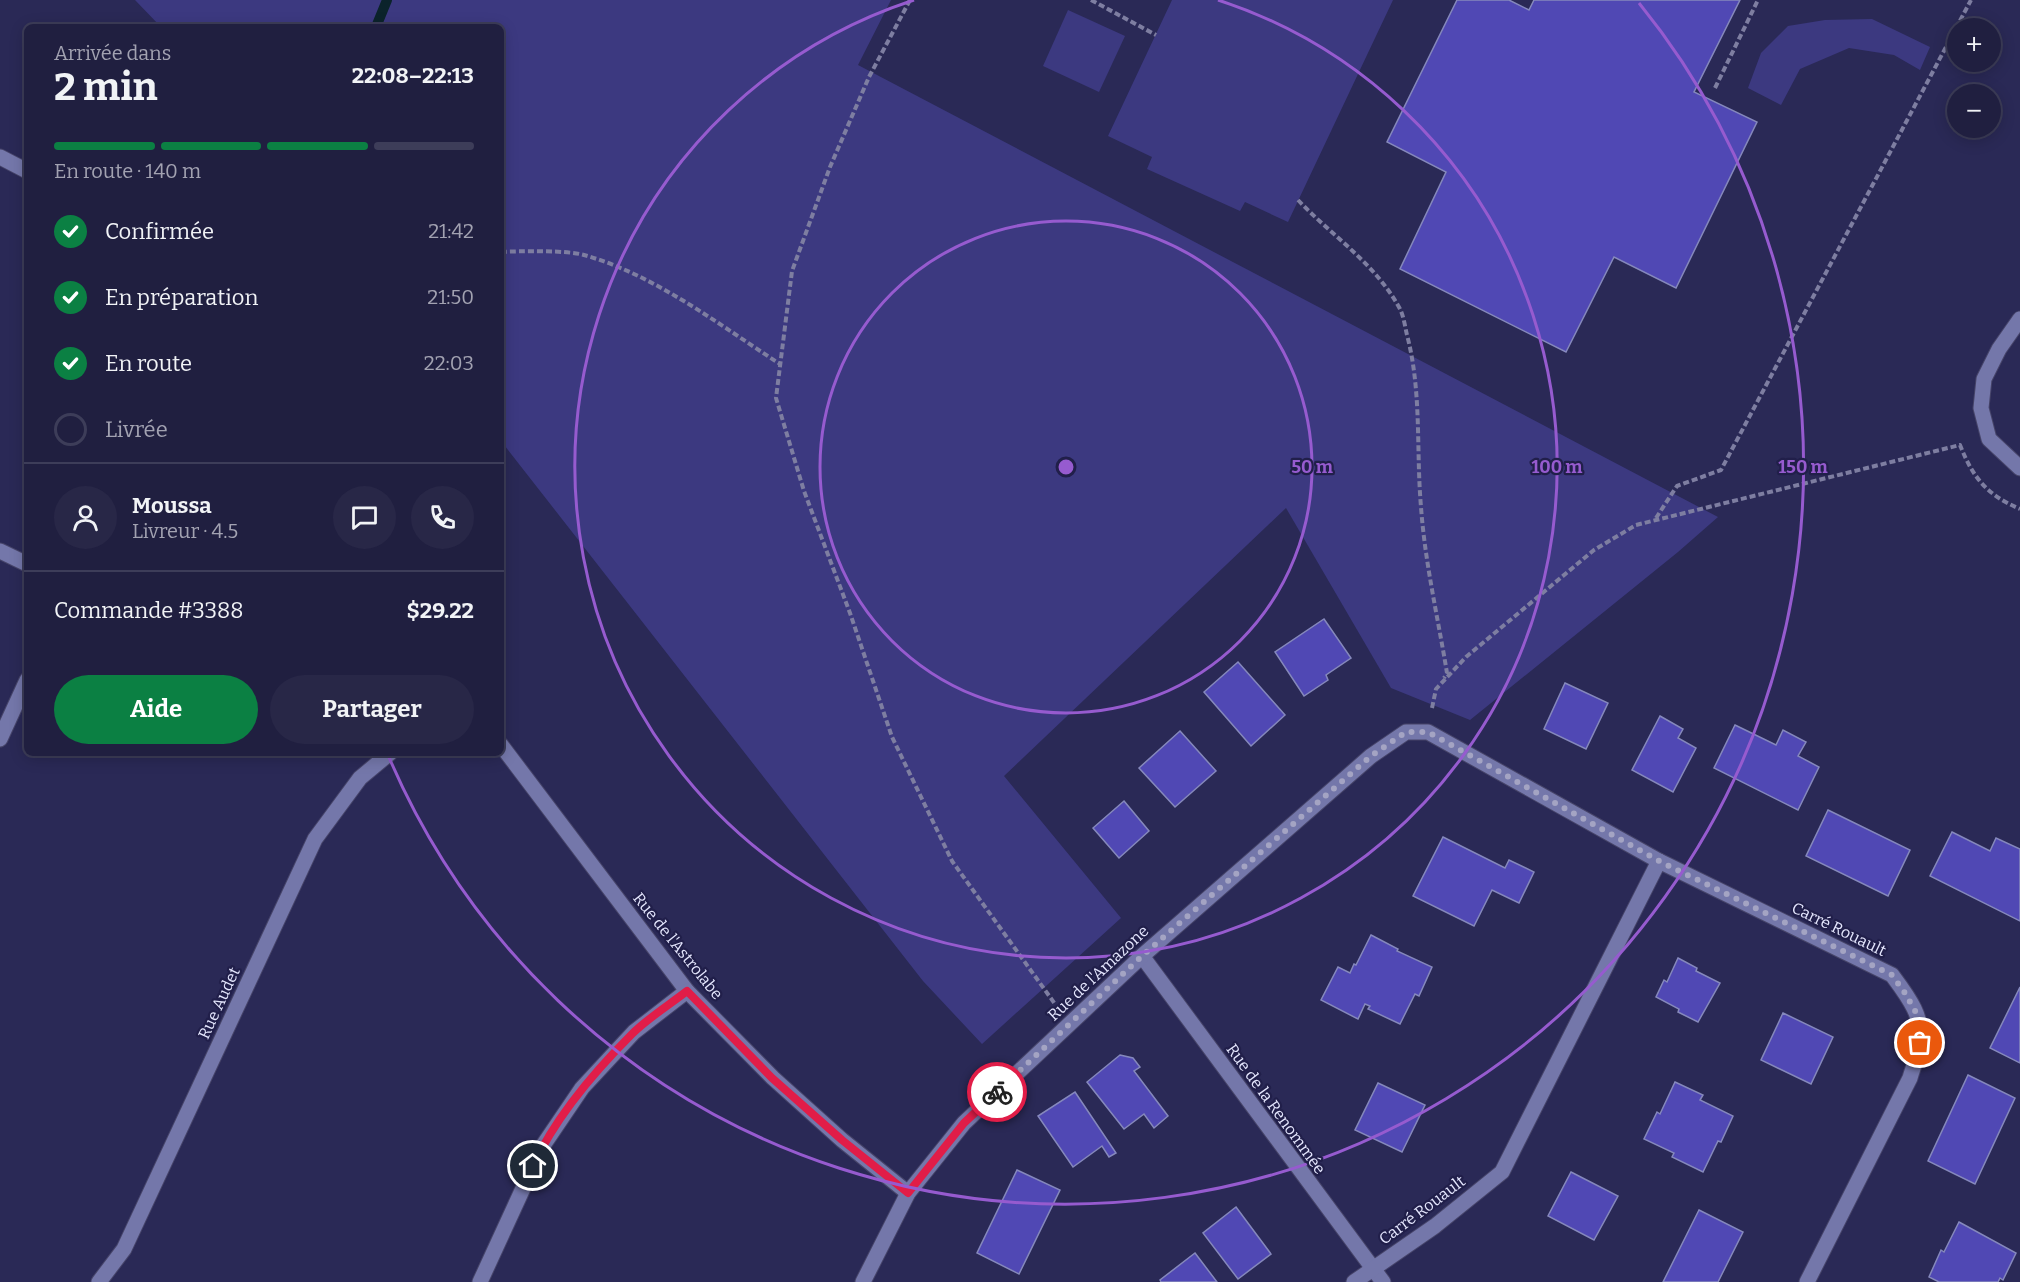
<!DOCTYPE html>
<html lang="fr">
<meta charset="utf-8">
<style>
body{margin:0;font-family:Bitter,serif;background:#282747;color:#f1f3f6;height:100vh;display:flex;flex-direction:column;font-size:22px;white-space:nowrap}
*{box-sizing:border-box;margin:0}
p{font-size:20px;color:#a2a2b1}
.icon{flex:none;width:33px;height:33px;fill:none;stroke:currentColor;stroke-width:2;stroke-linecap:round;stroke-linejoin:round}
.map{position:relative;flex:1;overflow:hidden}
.details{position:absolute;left:24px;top:24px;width:480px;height:732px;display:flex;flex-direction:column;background:#201f40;border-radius:9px;box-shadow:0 3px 15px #0003,0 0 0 2px #3d3d59}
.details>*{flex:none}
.buttons{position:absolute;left:1947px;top:18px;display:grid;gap:12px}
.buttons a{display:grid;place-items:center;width:54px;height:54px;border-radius:50%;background:#201f40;box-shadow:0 3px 15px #0003,0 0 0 2px #3d3d59;font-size:30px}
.pin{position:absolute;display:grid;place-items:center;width:51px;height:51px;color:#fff;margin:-26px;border:3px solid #fff;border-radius:50%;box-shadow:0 2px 6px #0007}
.courier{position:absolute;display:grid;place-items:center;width:60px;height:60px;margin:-30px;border:4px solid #e11d48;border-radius:50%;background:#fff;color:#222;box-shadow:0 2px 8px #0007}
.head em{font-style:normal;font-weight:700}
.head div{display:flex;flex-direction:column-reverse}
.head{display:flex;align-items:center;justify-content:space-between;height:102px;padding:0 30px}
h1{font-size:39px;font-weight:700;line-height:45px}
.bar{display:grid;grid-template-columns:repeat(4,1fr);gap:9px 6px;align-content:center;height:72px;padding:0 30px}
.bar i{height:8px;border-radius:4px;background:#3d3d59}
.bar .selected{background:#0b8043}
.bar p{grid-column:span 4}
.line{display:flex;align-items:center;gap:15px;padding:0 30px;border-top:2px solid #3d3d59}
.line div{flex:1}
.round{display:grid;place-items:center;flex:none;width:63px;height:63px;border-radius:32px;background:#282747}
ol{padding:0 30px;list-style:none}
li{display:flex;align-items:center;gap:18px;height:66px}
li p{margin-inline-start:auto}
li .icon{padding:6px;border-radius:50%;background:#0b8043;color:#fff;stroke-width:4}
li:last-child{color:#a2a2b1}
li i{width:33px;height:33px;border:3px solid #3d3d59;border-radius:50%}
.primary-button{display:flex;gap:12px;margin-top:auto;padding:12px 30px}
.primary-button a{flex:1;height:69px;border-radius:36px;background:#0b8043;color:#fff;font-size:24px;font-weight:700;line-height:69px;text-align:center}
.primary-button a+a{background:#282747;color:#f1f3f6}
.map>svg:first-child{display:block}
.green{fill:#3c3980}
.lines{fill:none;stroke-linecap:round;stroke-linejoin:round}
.stream{stroke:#0b232b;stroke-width:10}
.building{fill:#5048b4;stroke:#8588bc;stroke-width:1.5}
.street-casing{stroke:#464469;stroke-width:17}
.path{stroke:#7e7ea1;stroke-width:4;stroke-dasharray:6 3;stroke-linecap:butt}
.street{stroke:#7477aa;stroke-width:15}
.done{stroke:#a4a4c3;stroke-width:6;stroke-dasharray:0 10.8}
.route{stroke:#e11d48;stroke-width:8}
.ring{fill:none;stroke:#965bcf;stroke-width:3}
.labels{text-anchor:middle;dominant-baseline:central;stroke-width:4.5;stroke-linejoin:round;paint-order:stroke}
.street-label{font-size:16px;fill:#e5e7fe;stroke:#211f4a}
.centre{fill:#965bcf;stroke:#211f4a;stroke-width:3}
.ring-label{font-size:18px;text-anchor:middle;font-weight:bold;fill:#965bcf;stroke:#211f4a;stroke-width:4.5;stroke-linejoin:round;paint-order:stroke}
</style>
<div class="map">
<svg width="2020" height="1282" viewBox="0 0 2020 1282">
<rect width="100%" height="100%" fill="#2a2956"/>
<!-- green -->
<g class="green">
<path d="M135,0h756l-33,65 860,452 -40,35 -208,168 -79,-32 -105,-180 -282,268 117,142 -139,126 -59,-63 -422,-540v-414h-340z"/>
<path d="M1172,0h221l-105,222 -43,-20 -5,9 -93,-42 5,-12 -44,-21z"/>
<path d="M1068,10l57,26 -26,56 -56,-26z"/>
<path d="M1872,19l58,28 -10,23 -26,-15 -45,-7 -49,21 -19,36 -33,-17 13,-35 27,-27 37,-6z"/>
</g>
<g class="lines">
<!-- stream -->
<path class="stream" d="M376,27l11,-27"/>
</g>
<!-- building -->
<g class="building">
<path d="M1457,0h52l20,10 5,-10h206l-46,92 63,30 -81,166 -62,-31 -48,95 -166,-83 46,-97 -59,-30z"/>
<path d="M1324,619l27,39 -25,17 2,5 -24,16 -29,-44z"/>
<path d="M1238,662l47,53 -34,31 -47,-54z"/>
<path d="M1565,683l43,20 -22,46 -42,-20z"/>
<path d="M1660,716l23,13 -5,9 18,10 -23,44 -41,-22z"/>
<path d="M1735,725l41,20 7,-15 23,12 -8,14 21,11 -21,43 -84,-42z"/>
<path d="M1180,731l36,40 -41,36 -36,-39z"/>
<path d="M1124,801l25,30 -30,27 -26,-30z"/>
<path d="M1828,810l82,40 -22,46 -82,-40z"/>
<path d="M1952,832l38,19 6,-13 24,11v72l-90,-45z"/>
<path d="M1443,837l62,31 4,-8 25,12 -15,31 -27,-13 -18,36 -61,-30z"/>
<path d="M1371,935l27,14 -1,2 35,16 -13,29 -4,-2 -15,30 -32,-15 2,-3 -5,-2 -7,15 -37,-19 17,-33 12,6 4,-9 2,1z"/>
<path d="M1678,958l19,10 -1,3 24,12 -22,39 -20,-10 1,-3 -23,-12 8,-17 3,2z"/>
<path d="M2020,987v76l-30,-15z"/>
<path d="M1783,1013l50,24 -22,47 -50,-24z"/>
<path d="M1120,1055l13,3 7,9 -6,4 34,45 -14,12 -10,-14 -20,15 -37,-47z"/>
<path d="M1968,1075l47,23 -40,86 -47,-23z"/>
<path d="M1675,1082l28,13 -3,5 33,16 -12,26 -3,-1 -15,31 -31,-15 2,-4 -30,-14 13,-27 3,2z"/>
<path d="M1378,1083l47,22 -23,47 -47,-22z"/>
<path d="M1075,1092l41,61 -7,4 -7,-11 -29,21 -35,-51z"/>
<path d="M1017,1170l43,20 -41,84 -42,-21z"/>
<path d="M1571,1172l47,24 -24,44 -46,-24z"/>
<path d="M1236,1207l35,47 -33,25 -35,-46z"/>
<path d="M1699,1210l44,22 -25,50h-55z"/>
<path d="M1959,1222l57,31 -13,27 -3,-2 -2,4h-59l-10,-5 12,-27 3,2z"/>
<path d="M1195,1253l22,29h-56l-1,-2z"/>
</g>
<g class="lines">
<defs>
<g id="street">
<path d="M0,157l27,14"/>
<path d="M2020,319l-21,30 -15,30 -3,29 8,31 31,29"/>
<path d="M0,551l27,13"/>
<path d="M0,739l27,-59"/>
<path d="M501,745l186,246 86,87 69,62 66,53"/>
<path d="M1142,956l241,326"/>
<path d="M99,1282l25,-33 191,-410 45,-61 30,-25"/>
<path d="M480,1282l62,-135 40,-59 52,-56 53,-41"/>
<path d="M863,1282l45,-89 56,-70 178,-167 229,-200 35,-24h22l231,129 233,114c15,20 33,43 28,70 -2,11 -7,22 -10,33l-103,204"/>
<path d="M1354,1282l81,-56 67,-54 157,-311"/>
</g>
</defs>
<!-- street casing -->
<use href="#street" class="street-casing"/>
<!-- path -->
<g class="path">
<path d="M910,0l-41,77 -39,90 -38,104 -16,127 28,93 46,122 42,124 60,124 103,143"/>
<path d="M1091,0l65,35"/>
<path d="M1715,88l43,-88"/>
<path d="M1298,200c34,36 78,64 102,109 4,8 5,18 7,26 15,57 9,115 14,172 4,56 17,111 26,166l-3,5"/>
<path d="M501,252c18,-1 66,-2 83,3 71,20 134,69 196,109"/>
<path d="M1656,518l21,-32 44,-16 250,-470"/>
<path d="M1432,708l4,-19 30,-32 128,-107 42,-25 324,-80c13,33 27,50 60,64"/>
</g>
<!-- street -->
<use href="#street" class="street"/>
</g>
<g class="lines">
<!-- done -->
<path class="done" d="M997,1092l145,-136 229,-200 35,-24h22l231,129 233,114 13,18 13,23 2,27"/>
<!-- route -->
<path class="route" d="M533,1166c23,-50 61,-94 99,-132 16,-16 37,-29 55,-43l85,87 70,62 66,53 56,-70 33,-31"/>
</g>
<!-- distance rings -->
<g class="ring">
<circle cx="1066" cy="467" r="246"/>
<path d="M1218 0A491 491 0 1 1 914 0"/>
<path d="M1639 3A737 737 0 1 1 388 755"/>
</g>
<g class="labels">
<!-- street labels -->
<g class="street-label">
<text transform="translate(1839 929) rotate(26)">Carré Rouault</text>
<text transform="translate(678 946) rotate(51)">Rue de l'Astrolabe</text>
<text transform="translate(1098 973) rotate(-43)">Rue de l'Amazone</text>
<text transform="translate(219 1003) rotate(-65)">Rue Audet</text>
<text transform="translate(1276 1109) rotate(54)">Rue de la Renommée</text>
<text transform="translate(1422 1210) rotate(-37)">Carré Rouault</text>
</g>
</g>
<circle cx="1066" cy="467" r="9" class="centre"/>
<g class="ring-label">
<text x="1312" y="473">50 m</text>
<text x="1557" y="473">100 m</text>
<text x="1803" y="473">150 m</text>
</g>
</svg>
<div class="buttons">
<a>+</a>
<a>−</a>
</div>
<div class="pin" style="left:1920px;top:1043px;background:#ea580c"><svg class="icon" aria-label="bag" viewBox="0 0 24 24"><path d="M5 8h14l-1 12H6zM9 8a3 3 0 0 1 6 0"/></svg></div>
<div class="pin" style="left:533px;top:1166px;background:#1f2937"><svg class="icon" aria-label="home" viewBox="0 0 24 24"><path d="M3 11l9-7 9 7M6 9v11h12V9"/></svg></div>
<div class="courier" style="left:997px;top:1092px"><svg class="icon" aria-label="bike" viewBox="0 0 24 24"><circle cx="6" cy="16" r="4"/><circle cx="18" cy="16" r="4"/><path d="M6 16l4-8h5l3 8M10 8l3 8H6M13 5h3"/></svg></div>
<section class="details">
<div class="head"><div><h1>2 min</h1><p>Arrivée dans</p></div><em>22:08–22:13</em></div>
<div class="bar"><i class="selected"></i><i class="selected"></i><i class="selected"></i><i></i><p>En route · 140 m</p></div>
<ol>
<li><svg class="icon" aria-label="check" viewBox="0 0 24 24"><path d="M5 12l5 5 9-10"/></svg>Confirmée<p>21:42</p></li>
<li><svg class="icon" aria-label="check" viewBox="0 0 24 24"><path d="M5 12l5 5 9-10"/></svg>En préparation<p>21:50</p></li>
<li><svg class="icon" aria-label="check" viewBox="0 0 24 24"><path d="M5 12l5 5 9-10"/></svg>En route<p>22:03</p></li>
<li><i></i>Livrée</li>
</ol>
<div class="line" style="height:108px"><a class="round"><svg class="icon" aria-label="person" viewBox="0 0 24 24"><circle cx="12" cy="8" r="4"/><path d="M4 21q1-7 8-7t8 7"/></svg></a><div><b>Moussa</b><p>Livreur · 4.5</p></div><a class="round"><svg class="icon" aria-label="chat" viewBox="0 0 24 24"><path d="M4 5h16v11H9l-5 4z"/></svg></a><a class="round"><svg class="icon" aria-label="phone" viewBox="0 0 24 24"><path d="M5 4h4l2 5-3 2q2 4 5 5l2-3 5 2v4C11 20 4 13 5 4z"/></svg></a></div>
<div class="line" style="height:78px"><div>Commande #3388</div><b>$29.22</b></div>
<div class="primary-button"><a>Aide</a><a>Partager</a></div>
</section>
</div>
